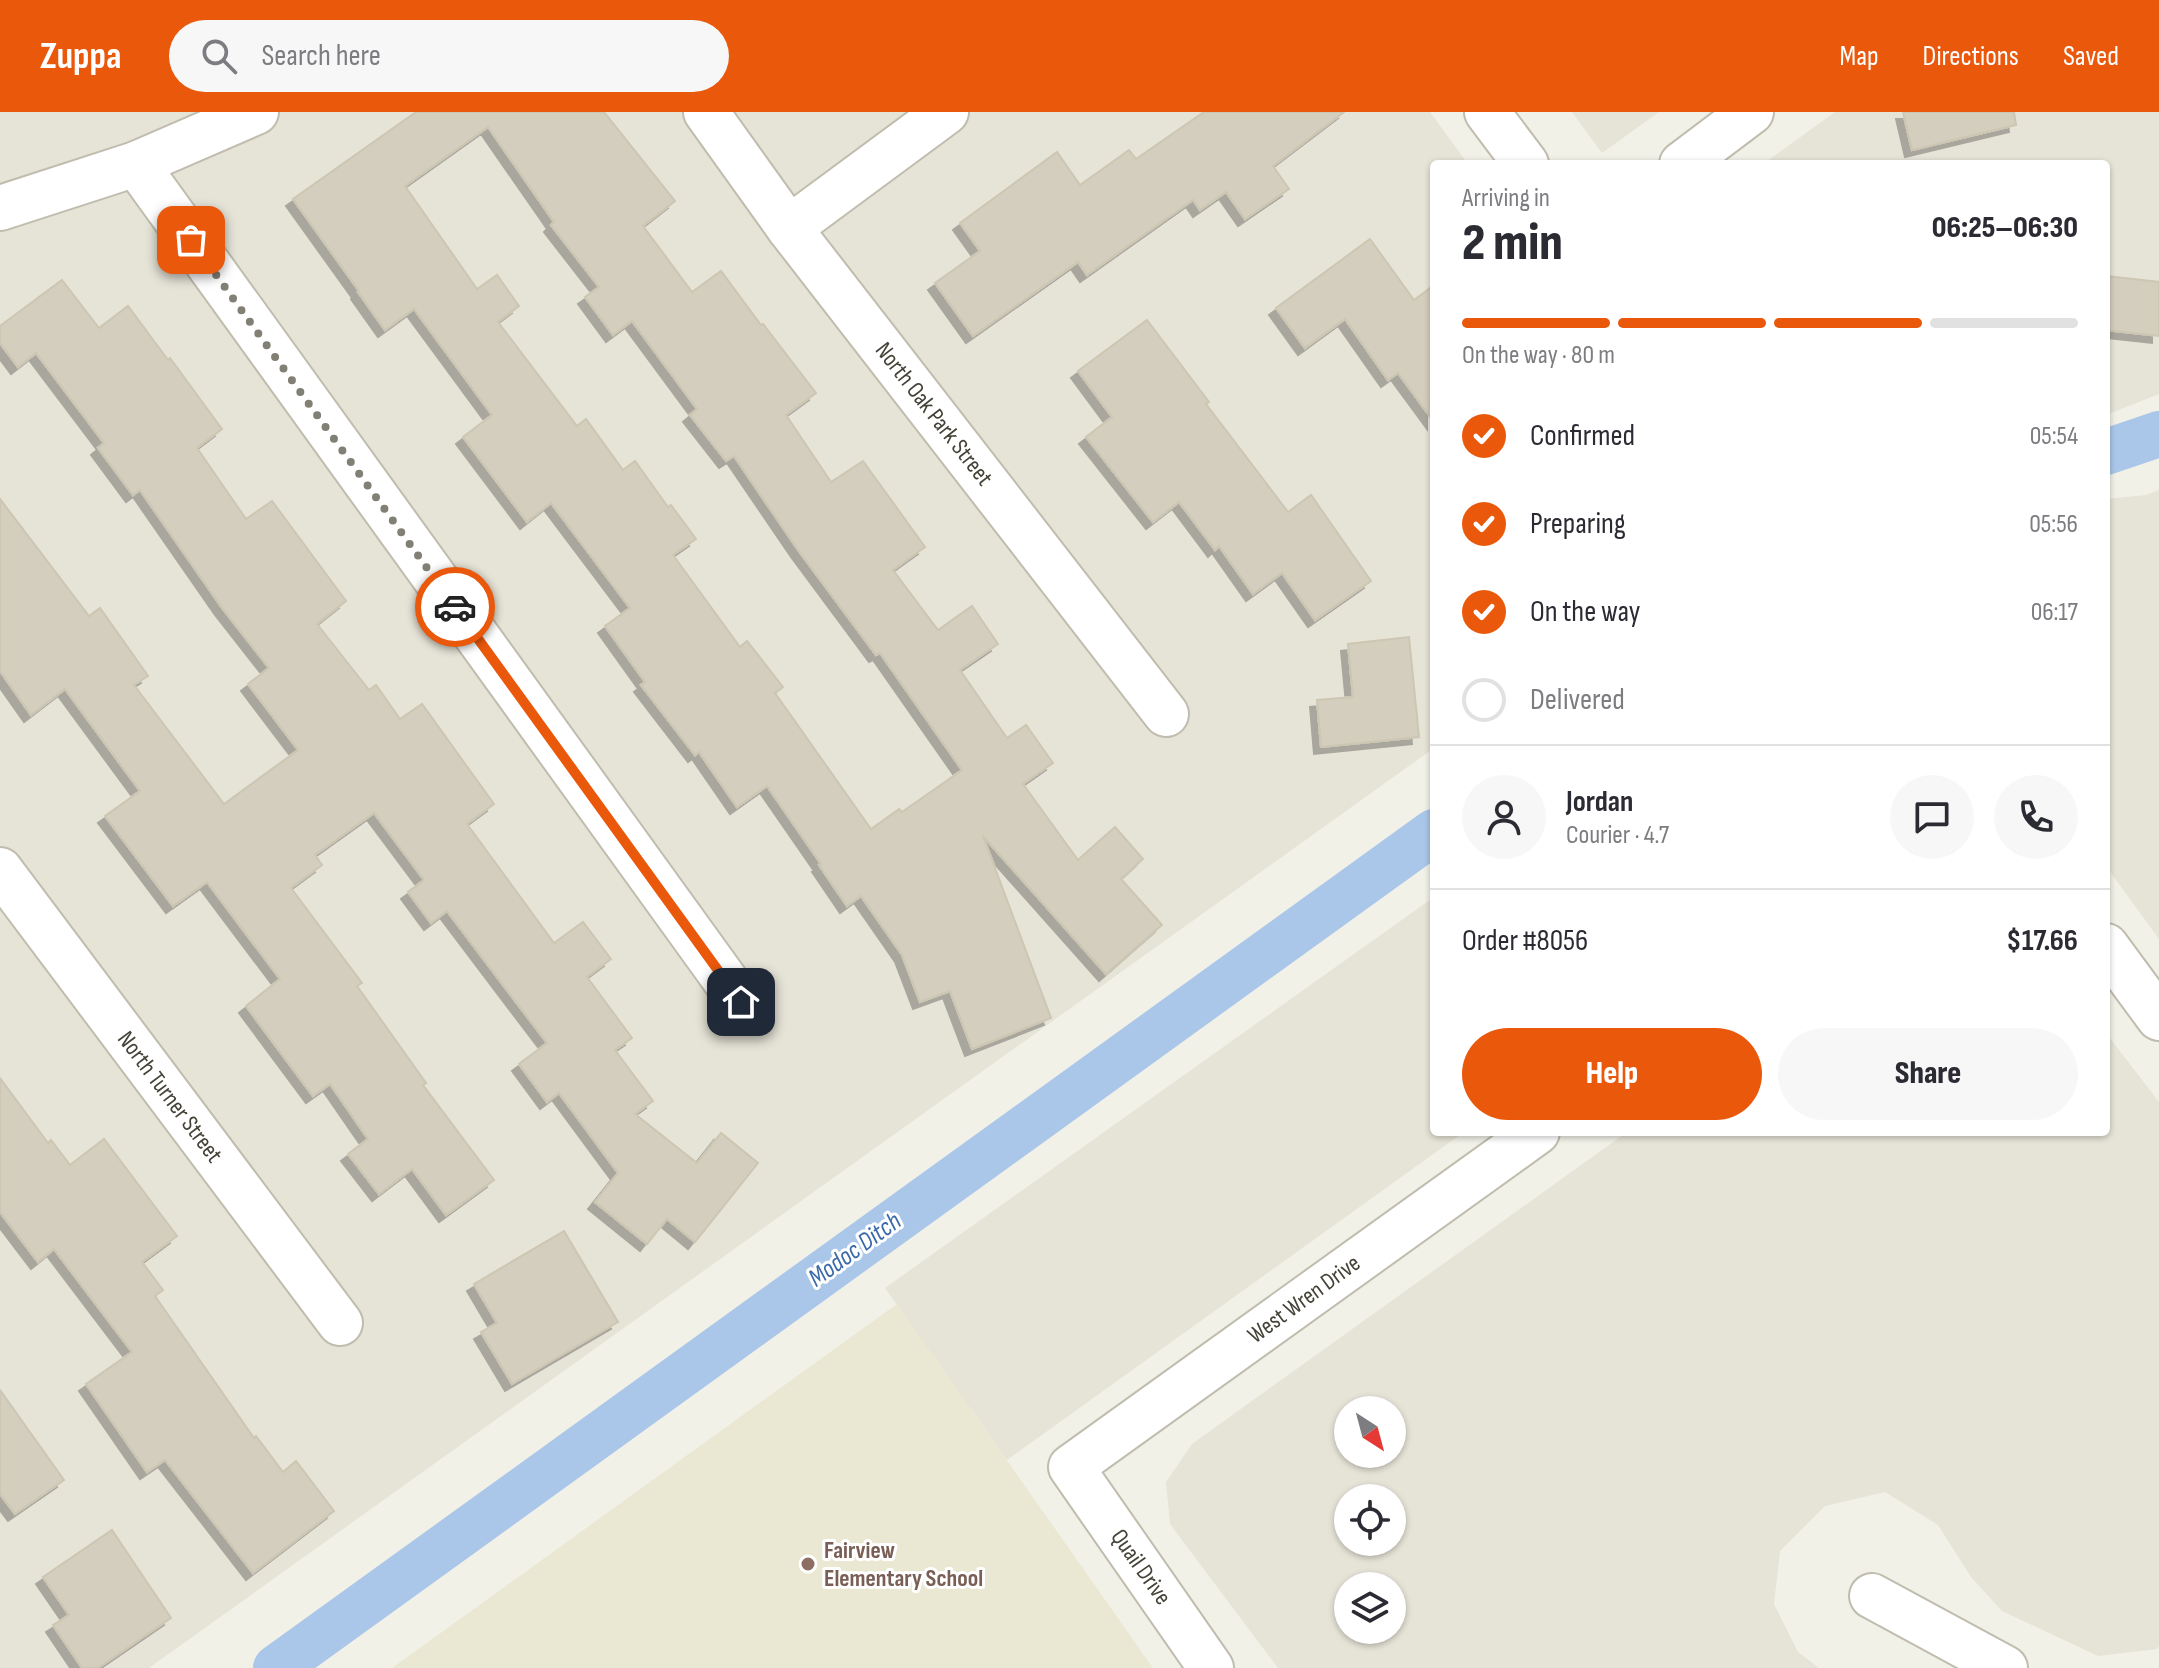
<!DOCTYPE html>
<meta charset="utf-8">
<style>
body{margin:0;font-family:"Sofia Sans Condensed",sans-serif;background:#f7f7f7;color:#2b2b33;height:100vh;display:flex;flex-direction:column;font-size:30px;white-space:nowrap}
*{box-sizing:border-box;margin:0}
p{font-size:26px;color:#7c7c81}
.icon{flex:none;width:44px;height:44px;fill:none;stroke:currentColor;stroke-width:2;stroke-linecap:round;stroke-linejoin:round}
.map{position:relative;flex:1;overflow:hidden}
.panel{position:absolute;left:1430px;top:48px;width:680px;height:976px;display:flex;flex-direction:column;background:#fff;border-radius:8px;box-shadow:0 2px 6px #0004}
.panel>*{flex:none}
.needle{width:52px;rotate:144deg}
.controls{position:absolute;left:1334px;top:1284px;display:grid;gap:16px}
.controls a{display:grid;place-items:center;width:72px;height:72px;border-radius:50%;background:#fff;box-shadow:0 2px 6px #0004;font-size:40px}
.pin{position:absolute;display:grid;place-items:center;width:68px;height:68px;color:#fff;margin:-34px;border-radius:16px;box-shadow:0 4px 12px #0006}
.courier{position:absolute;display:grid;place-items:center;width:80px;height:80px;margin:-40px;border:6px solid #ea580c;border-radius:50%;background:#fff;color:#222;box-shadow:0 2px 10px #0007}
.head em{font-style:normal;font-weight:800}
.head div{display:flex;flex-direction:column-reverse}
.head{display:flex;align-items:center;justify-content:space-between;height:136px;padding:0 32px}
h1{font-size:52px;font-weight:800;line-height:60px}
.bar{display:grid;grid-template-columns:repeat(4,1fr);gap:12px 8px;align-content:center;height:96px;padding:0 32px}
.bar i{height:10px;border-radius:6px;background:#e1e1e2}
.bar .active{background:#ea580c}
.bar p{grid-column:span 4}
.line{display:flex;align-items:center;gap:20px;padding:0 32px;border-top:2px solid #e1e1e2}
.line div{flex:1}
.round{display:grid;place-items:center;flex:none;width:84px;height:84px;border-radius:42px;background:#f7f7f7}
ol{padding:0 32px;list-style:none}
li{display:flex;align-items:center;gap:24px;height:88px}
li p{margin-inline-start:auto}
li .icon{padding:8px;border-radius:50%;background:#ea580c;color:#fff;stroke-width:4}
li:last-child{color:#7c7c81}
li i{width:44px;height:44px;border:4px solid #e1e1e2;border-radius:50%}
.primary-button{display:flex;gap:16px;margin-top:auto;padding:16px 32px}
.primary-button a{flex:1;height:92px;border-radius:48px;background:#ea580c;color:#fff;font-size:32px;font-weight:800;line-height:92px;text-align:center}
.primary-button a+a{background:#f7f7f7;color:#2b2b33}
header{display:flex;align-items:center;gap:48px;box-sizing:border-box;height:112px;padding:0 40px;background:#ea580c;color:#fff}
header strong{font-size:38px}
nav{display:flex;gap:44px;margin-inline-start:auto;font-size:28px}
.search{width:560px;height:72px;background:#f7f7f7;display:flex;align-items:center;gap:20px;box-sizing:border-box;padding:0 28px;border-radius:44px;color:#7c7c81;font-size:30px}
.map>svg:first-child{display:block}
.residential{fill:#e6e3d7;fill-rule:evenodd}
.education{fill:#eae7d3}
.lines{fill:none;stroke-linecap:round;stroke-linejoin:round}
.canal{stroke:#aac6e9;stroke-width:46}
.building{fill:#d3cebe;stroke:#cdc6b2;stroke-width:2;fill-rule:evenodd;filter:url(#shadow)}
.minor-casing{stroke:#c0bcae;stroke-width:48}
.tertiary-casing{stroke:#c0bcae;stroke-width:48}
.minor{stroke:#fff;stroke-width:44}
.tertiary{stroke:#fff;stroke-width:44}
.done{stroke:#827f75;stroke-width:8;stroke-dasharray:0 14.4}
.route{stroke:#ea580c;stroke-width:10}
.education-dot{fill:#8d6e63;stroke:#fff;stroke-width:3}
.labels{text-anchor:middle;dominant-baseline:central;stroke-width:6;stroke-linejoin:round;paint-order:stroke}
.street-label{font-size:24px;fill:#454237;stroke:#fff}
.education-label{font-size:24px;font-weight:bold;fill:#785e54;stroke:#fff;text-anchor:start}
.water-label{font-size:26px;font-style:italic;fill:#3a6aa7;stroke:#fff}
</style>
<header>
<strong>Zuppa</strong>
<div class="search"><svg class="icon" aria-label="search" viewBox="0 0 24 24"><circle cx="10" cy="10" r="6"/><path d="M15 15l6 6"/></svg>Search here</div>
<nav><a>Map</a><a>Directions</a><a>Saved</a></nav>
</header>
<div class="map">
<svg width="2159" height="1556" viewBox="0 0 2159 1556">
<defs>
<filter id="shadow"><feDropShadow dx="-7" dy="7" stdDeviation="0" flood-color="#0004"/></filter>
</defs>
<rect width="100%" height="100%" fill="#f2f1e8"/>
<!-- residential -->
<g class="residential">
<path d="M0,0h1430l38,52h-34v584l-1285,920h-149z"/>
<path d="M1572,0h87l-57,41z"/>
<path d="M1835,0h324v282l-53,21v-251h-343z"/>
<path d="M2159,378v449l-53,-73v-367l40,-4z"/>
<path d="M1434,785v235h30l-457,328 -122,-172z"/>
<path d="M2106,921l53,69v544l-2,3 -59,7 -96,-45 -31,-34 -33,-52 -53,-33 -60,14 -45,45 -6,53 24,48 21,16h-541l-108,-144 -4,-42 26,-38 435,-312h479zM1348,1298h44v44h-44zM1392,1386v44h-44v-44zM1392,1474v44h-44v-44z"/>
</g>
<!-- education -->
<path class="education" d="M897,1192l256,364h-761z"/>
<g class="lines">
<!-- canal -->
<g class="canal">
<path d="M2106,340l53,-18"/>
<path d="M276,1556l1158,-836"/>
</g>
</g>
<!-- building -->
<g class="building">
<path d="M416,0h188l71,89 -32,25 49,66 29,-21 40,54 2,-1 53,69 -30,22 45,67 32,-21 62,86 -32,23 45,60 34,-24 26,38 -38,26 47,68 19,-13 27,38 -30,21 55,76 37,-33 28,32 -22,20 41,46 -56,49 -123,-138 68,182 -79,31 -22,-58 -30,11 -18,-47 -41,-59 -14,10 -28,-41 2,-1 -54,-78 -30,21 -38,-55 -4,3 -54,-70 4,-3 -40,-56 25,-18 -79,-105 -24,19 -64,-85 29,-22 -78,-106 -29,21 -27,-38 1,-1 -66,-92zM488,15l66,95 -3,3 48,62 -14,10 28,38 19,-14 65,88 -7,6 36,46 8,-5 64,94 78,105 4,-2 82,117 -60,42 -3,-3 -28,20 -96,-136 8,-6 -36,-46 -7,6 -67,-92 23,-16 -25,-34 -3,2 -33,-46 -12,9 -37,-51 -9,7 -79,-104 21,-16 -22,-31 -20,14 -72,-103z"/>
<path d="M1204,0h140l-71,54 16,23 -44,30 -19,-27 -26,18 -7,-10 -106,75 -9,-13 -105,74 -38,-53 45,-32 -20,-28 97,-71 23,33 49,-35 7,9z"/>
<path d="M1903,0h111l2,13 -104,25z"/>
<path d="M1370,127l44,61 20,-15v137l-36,-49 -10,7 -43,-61 -40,29 -29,-40z"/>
<path d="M2106,164l53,6v54l-53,-6z"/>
<path d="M62,168l37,48 29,-22 40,54 2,-2 52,71 -25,19 49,71 26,-18 74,100 -29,23 52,66 7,-5 24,34 22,-15 72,100 -27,20 87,119 29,-21 28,37 -24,18 45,61 -17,12 38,51 -18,13 62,49 24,-30 37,30 -63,79 -28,-23 -20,25 -52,-42 23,-29 -59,-80 -12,9 -28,-38 28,-21 -100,-132 -16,12 -23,-31 16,-12 -50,-67 -59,42 7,10 -31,23 71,95 -5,3 69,97 -3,2 71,95 -48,35 -34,-46 -33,25 -31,-40 20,-15 -38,-55 -17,12 -67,-90 34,-27 -73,-97 -34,24 -68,-90 35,-25 -75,-102 -34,26 -31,-44v-172l89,117 11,-8 48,68 -14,9 90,119 74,-54 -50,-66 21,-16 -47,-60 -82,-118 -7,5 -35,-47 6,-5 -68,-90 -18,14 -18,-24v-17z"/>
<path d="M1147,208l62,82 -3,2 82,108 23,-17 60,86 -56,39 -33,-47 -29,21 -34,-48 -4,4 -36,-48 -26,20 -67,-85 26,-20 -34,-46z"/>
<path d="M1409,525l10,100 -98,10 -4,-47 36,-3 -5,-53z"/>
<path d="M0,966l48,65 3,-3 19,25 34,-26 73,97 -35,26 21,28 -8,6 99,142 2,-2 27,36 13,-11 38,50 -81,62 -88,-113 -18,12 -61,-88 46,-32 -78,-103 -16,13 -38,-50z"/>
<path d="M564,1119l54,91 -106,62 -31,-52 16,-9 -23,-39z"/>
<path d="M0,1278l64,90 -49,34 -15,-20z"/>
<path d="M112,1418l59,88 -73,50h-16l-29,-43 16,-10 -26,-38z"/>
</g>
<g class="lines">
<defs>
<g id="minor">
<path d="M706,0l83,116 377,486"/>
<path d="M136,52l605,838"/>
<path d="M1682,52l69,-52"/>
<path d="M789,116l157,-116"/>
<path d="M0,758l340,453"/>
<path d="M1872,1484l133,72"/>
<path d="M1211,1556l-140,-201 466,-335"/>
</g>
<g id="tertiary">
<path d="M1487,0l39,52"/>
<path d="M0,96l136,-44 120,-52"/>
<path d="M2106,834l53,72"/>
</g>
</defs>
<!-- minor casing -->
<use href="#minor" class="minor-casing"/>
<!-- tertiary casing -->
<use href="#tertiary" class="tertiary-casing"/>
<!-- minor -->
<use href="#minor" class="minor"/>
<!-- tertiary -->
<use href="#tertiary" class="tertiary"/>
</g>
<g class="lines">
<!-- done -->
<path class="done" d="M191,128l264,367"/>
<!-- route -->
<path class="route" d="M455,495l286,395"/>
</g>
<!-- markers -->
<circle class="education-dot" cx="808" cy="1452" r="8"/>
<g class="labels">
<!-- street labels -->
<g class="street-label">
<text transform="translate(934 302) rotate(52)">North Oak Park Street</text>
<text transform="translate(170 985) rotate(53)">North Turner Street</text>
<text transform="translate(1304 1187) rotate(-36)">West Wren Drive</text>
<text transform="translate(1141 1455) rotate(55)">Quail Drive</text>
</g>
<!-- education labels -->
<g class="education-label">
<text x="824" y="1438">Fairview<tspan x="824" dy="28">Elementary School</tspan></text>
</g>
<!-- water labels -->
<g class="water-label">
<text transform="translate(855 1138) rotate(-36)">Modoc Ditch</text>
</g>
</g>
</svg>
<div class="controls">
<a><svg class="needle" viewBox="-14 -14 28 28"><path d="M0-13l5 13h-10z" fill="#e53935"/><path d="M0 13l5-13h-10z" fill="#7c7c81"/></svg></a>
<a><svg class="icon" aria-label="locate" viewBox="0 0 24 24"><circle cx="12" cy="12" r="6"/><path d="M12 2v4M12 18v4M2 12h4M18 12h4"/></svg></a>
<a><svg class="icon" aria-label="layers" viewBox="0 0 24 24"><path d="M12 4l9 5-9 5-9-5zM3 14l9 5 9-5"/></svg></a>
</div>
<div class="pin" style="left:191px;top:128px;background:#ea580c"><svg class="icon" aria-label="bag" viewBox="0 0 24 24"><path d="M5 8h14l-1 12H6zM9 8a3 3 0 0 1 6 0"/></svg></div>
<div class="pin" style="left:741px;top:890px;background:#1f2937"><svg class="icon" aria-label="home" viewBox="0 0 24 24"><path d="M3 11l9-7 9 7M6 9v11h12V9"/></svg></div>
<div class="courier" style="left:455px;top:495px"><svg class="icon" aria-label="car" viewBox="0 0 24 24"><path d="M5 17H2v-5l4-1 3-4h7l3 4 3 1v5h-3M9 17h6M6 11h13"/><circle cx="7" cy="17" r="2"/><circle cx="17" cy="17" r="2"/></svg></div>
<section class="panel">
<div class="head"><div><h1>2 min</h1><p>Arriving in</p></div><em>06:25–06:30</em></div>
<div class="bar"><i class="active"></i><i class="active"></i><i class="active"></i><i></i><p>On the way · 80 m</p></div>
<ol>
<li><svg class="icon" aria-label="check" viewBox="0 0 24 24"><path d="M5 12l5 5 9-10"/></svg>Confirmed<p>05:54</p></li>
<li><svg class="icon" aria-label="check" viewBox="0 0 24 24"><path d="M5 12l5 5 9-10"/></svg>Preparing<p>05:56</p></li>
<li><svg class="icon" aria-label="check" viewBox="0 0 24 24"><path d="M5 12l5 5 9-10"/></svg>On the way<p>06:17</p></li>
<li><i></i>Delivered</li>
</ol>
<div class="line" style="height:144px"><a class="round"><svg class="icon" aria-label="person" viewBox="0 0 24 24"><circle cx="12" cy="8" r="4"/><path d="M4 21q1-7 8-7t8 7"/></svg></a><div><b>Jordan</b><p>Courier · 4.7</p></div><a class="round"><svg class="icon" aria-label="chat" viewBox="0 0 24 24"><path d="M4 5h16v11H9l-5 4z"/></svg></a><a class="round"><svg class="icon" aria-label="phone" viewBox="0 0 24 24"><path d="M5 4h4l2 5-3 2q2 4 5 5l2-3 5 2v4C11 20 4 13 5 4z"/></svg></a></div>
<div class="line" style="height:104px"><div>Order #8056</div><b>$17.66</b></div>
<div class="primary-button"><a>Help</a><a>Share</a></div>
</section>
</div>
